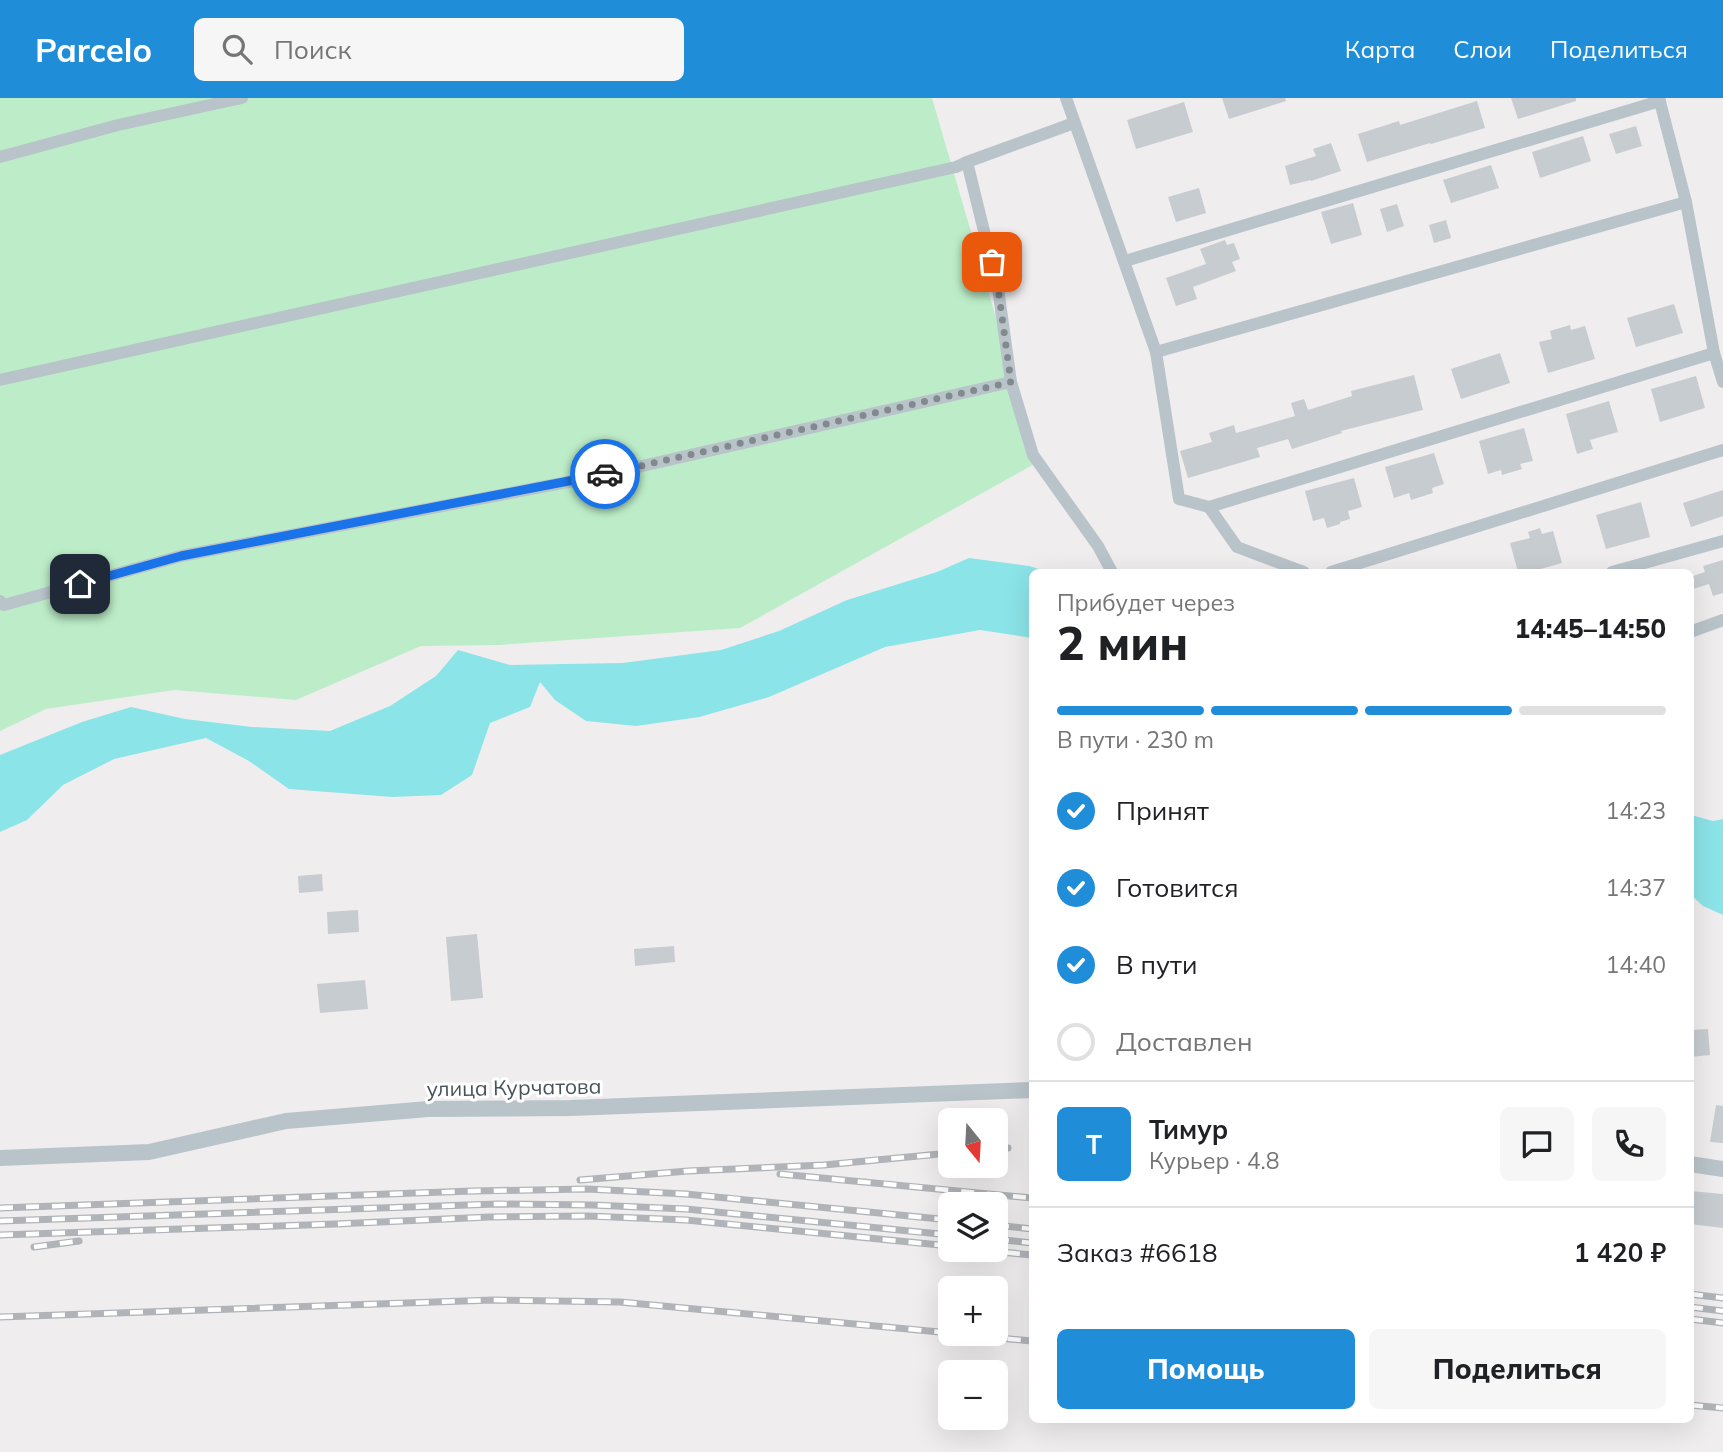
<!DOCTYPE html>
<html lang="ru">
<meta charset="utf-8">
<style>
body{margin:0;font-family:Mulish,sans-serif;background:#f6f6f6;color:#202124;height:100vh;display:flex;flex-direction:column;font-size:26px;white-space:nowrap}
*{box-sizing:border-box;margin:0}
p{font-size:23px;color:#757577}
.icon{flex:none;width:38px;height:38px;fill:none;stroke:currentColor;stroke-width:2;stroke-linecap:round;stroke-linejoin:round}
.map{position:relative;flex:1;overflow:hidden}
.sheet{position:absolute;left:1029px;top:471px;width:665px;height:854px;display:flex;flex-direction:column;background:#fff;border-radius:10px;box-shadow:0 7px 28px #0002}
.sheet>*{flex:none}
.needle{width:46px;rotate:162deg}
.controls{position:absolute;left:938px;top:1010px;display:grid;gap:14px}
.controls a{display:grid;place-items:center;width:70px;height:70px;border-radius:10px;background:#fff;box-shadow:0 7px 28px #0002;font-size:35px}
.pin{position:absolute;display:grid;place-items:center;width:60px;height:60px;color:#fff;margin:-30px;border-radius:14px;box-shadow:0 4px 10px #0006}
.courier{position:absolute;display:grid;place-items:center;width:70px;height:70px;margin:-35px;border:5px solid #1a73e8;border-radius:50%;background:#fff;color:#222;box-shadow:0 2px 9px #0007}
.overview em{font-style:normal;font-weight:800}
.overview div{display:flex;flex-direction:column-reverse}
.overview{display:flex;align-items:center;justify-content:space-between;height:119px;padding:0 28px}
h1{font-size:46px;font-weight:800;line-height:52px}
.bar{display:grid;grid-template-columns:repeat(4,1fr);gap:10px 7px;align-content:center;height:84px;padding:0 28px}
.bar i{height:9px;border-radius:5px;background:#e0e0e0}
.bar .on{background:#1f8dd8}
.bar p{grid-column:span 4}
.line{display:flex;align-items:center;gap:18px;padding:0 28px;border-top:2px solid #e0e0e0}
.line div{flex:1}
.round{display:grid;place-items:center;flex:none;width:74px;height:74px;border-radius:10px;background:#f6f6f6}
ol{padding:0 28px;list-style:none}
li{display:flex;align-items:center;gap:21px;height:77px}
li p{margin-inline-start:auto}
li .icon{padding:7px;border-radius:50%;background:#1f8dd8;color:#fff;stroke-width:4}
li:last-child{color:#757577}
li i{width:38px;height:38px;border:4px solid #e0e0e0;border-radius:50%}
.primary-button{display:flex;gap:14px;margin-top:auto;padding:14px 28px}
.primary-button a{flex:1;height:80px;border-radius:10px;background:#1f8dd8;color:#fff;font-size:28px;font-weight:800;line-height:80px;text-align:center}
.primary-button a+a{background:#f6f6f6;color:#202124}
header{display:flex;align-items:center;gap:42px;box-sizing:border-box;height:98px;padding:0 35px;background:#1f8dd8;color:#fff}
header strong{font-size:33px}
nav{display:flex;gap:38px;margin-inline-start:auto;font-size:24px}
.search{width:490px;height:63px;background:#f6f6f6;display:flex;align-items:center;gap:18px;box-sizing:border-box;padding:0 24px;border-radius:10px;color:#757577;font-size:26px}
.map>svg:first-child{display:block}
.green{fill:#bdedc8}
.water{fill:#8be4e8}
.building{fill:#c7ccd0}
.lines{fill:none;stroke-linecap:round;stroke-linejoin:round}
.minor{stroke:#b9c4ca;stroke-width:12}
.tertiary{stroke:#b9c4ca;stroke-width:16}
.rail-casing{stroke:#b0b4b8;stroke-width:7}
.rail{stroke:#fff;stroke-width:4.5;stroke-dasharray:13;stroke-linecap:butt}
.done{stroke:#828a8e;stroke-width:7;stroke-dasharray:0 12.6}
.route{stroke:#1a73e8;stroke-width:9}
.labels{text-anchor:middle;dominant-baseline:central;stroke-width:6;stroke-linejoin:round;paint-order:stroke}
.street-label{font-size:21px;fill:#46545a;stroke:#fff}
</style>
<header>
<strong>Parcelo</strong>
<div class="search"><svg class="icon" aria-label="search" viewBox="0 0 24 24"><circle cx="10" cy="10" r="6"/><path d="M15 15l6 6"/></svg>Поиск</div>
<nav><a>Карта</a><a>Слои</a><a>Поделиться</a></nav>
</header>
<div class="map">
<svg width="1723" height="1354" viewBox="0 0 1723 1354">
<rect width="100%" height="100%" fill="#f0edee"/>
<!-- green -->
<path class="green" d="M0,0h932l106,364 -298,166 -241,17 -78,1 -125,54 -122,-10 -128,19 -46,22z"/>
<!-- water -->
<g class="water">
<path d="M969,460l60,8 20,6h-17v66l-52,-8 -95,17 -116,50 -70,20 -63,9 -50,-5 -31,-21 -15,-18 -10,25 -40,16 -18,52 -31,20 -49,2 -103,-8 -40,-28 -43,-23 -92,21 -51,26 -36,35 -27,12v-77l82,-33 49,-15 54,12 67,8 78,4 60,-25 46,-30 22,-26 52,15 113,-2 98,-13 58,-19 68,-31 90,-28z"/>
<path d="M1691,717l22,6 10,-2v96l-20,-9 -12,-11z"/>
</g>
<!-- building -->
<g class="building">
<path d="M1222,0h63l1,3 -57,18z"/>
<path d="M1511,0h65v3l-58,18z"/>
<path d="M1477,3l8,27 -54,16 -1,-1 -63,19 -9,-28 41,-13 1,4z"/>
<path d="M1184,4l9,30 -57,17 -9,-29z"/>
<path d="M1636,28l6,20 -26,8 -7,-20z"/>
<path d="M1583,38l8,25 -51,17 -8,-26z"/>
<path d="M1331,45l10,28 -30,10v-1l-21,5 -5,-19 31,-10 -3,-7z"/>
<path d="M1491,67l8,23 -48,15 -8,-23z"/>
<path d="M1199,90l7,25 -30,9 -8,-25z"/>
<path d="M1353,105l9,32 -31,9 -10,-32z"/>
<path d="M1397,106l7,22 -17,6 -7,-23z"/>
<path d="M1446,122l5,18 -17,5 -5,-18z"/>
<path d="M1225,142l2,5 7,-2 6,16 -8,3 4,9 -43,16 4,12 -21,7 -10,-28 40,-14 -6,-15z"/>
<path d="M1674,206l9,29 -47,14 -9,-29z"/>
<path d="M1570,227l1,5 14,-4 10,33 -47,14 -9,-31 13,-3 -2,-8z"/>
<path d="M1500,255l10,30 -49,16 -10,-30z"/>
<path d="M1414,277l9,35 -82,21 1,2 -50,16 -4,-10 -31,9 3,9 -72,21 -8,-27 32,-9 -3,-9 25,-8 2,8 25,-7 34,-10 -4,-13 13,-4 4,11 44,-14 -1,-5z"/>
<path d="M1696,278l9,32 -45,14 -9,-33z"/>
<path d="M1609,303l9,31 -28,8 3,9 -16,5 -11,-40z"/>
<path d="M1524,330l9,33 -13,3 2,5 -20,6 -1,-5 -13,4 -9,-33z"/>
<path d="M1434,355l10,31 -12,4 1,5 -22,7 -2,-7 -15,5 -9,-31z"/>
<path d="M1354,380l8,29 -14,4 2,8 -10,3v2l-13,4 -3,-10 -11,3 -8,-30z"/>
<path d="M1723,392v26l-32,11 -8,-24z"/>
<path d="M1641,404l9,35 -44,12 -10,-34z"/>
<path d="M1540,430l2,6 11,-3 9,32 -32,9h-12l-8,-29 20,-5 -2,-6z"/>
<path d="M1723,462v33l-10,3 -4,-12 -19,6v-13l15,-5 -2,-6z"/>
<path d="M322,776l1,17 -24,2 -1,-17z"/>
<path d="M358,812l1,22 -31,2 -1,-22z"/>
<path d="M477,836l6,64 -32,3 -5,-64z"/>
<path d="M674,848l1,16 -40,4 -1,-17z"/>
<path d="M365,882l3,29 -48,4 -3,-29z"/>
<path d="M1708,931l2,26 -20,2v-27z"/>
<path d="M1716,1007l7,1v37l-13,-1z"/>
<path d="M1690,1093l33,3v34l-33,-4z"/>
</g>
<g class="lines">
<!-- minor -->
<g class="minor">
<path d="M1066,0l90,254 23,147 30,8 505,-154"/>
<path d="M1659,0l27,104 28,151 9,29"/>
<path d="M1074,25l-107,39 31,126 13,94 22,73 65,91 14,26"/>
<path d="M0,59l118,-32 124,-27"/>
<path d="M1125,163l535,-160"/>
<path d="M1156,254l530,-150"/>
<path d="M0,282l956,-213 11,-5"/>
<path d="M1209,409l28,40 67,25"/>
<path d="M1331,474l392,-122"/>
<path d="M1612,474l111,-31"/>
<path d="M0,503l4,4 177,-49 413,-79 417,-95"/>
<path d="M1690,534l33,-12"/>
</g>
<!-- tertiary -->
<g class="tertiary">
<path d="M0,1060l149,-6 137,-31 142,-12 143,-1 461,-18"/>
<path d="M1690,1066l33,5"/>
</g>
<defs>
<g id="rail">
<path d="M996,1051l12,-1"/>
<path d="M780,1076l252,24"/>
<path d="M580,1082l108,-9 136,-6 126,-12"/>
<path d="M0,1110l473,-17 114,-2 99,5 264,26"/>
<path d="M0,1123l497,-17 95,1 94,4 264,26"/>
<path d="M996,1127l36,4"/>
<path d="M0,1137l336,-11 153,-7 99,-1 98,4 264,26"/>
<path d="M996,1141l36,4"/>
<path d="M34,1149l45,-6"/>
<path d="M981,1152l51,5"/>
<path d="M1690,1196l33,4"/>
<path d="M1690,1209l33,4"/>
<path d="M0,1219l493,-17 127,2 330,31"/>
<path d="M1690,1221l33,4"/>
<path d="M956,1236l76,7"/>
<path d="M1690,1307l33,3"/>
</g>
</defs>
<!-- rail casing -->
<use href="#rail" class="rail-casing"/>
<!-- rail -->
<use href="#rail" class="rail"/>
</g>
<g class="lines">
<!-- done -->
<path class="done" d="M605,376l406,-92 -13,-94 -6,-26"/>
<!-- route -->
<path class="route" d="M80,486l101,-28 424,-82"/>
</g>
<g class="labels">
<!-- street labels -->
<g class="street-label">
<text transform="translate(514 989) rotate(-1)">улица Курчатова</text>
</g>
</g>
</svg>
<div class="controls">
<a><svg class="needle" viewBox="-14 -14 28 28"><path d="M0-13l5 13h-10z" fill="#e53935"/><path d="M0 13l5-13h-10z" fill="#757577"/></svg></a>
<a><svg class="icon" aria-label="layers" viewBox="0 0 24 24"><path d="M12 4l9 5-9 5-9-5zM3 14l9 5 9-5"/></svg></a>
<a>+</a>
<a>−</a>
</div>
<div class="pin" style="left:992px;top:164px;background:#ea580c"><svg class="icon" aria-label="bag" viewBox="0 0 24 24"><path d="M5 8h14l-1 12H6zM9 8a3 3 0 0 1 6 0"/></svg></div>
<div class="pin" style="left:80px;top:486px;background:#1f2937"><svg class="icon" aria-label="home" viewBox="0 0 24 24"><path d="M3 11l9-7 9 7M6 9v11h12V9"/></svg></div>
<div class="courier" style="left:605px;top:376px"><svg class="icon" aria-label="car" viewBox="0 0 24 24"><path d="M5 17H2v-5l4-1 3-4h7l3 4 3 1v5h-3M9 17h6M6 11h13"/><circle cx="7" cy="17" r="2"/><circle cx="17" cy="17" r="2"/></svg></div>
<section class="sheet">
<div class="overview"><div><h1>2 мин</h1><p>Прибудет через</p></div><em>14:45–14:50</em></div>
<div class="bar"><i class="on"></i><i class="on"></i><i class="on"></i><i></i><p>В пути · 230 m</p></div>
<ol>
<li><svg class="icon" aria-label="check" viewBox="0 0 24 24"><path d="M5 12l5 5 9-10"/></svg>Принят<p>14:23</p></li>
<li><svg class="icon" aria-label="check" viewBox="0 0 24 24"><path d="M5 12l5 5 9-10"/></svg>Готовится<p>14:37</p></li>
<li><svg class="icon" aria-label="check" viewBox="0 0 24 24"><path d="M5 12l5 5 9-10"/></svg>В пути<p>14:40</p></li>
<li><i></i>Доставлен</li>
</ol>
<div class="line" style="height:126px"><b class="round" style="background:#1f8dd8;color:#fff">Т</b><div><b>Тимур</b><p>Курьер · 4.8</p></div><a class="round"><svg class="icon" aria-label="chat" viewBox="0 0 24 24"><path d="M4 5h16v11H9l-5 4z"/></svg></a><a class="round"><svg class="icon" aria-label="phone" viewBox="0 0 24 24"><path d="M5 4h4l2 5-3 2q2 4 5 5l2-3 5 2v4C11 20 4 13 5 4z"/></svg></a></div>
<div class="line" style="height:91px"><div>Заказ #6618</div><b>1 420 ₽</b></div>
<div class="primary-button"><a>Помощь</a><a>Поделиться</a></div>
</section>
</div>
